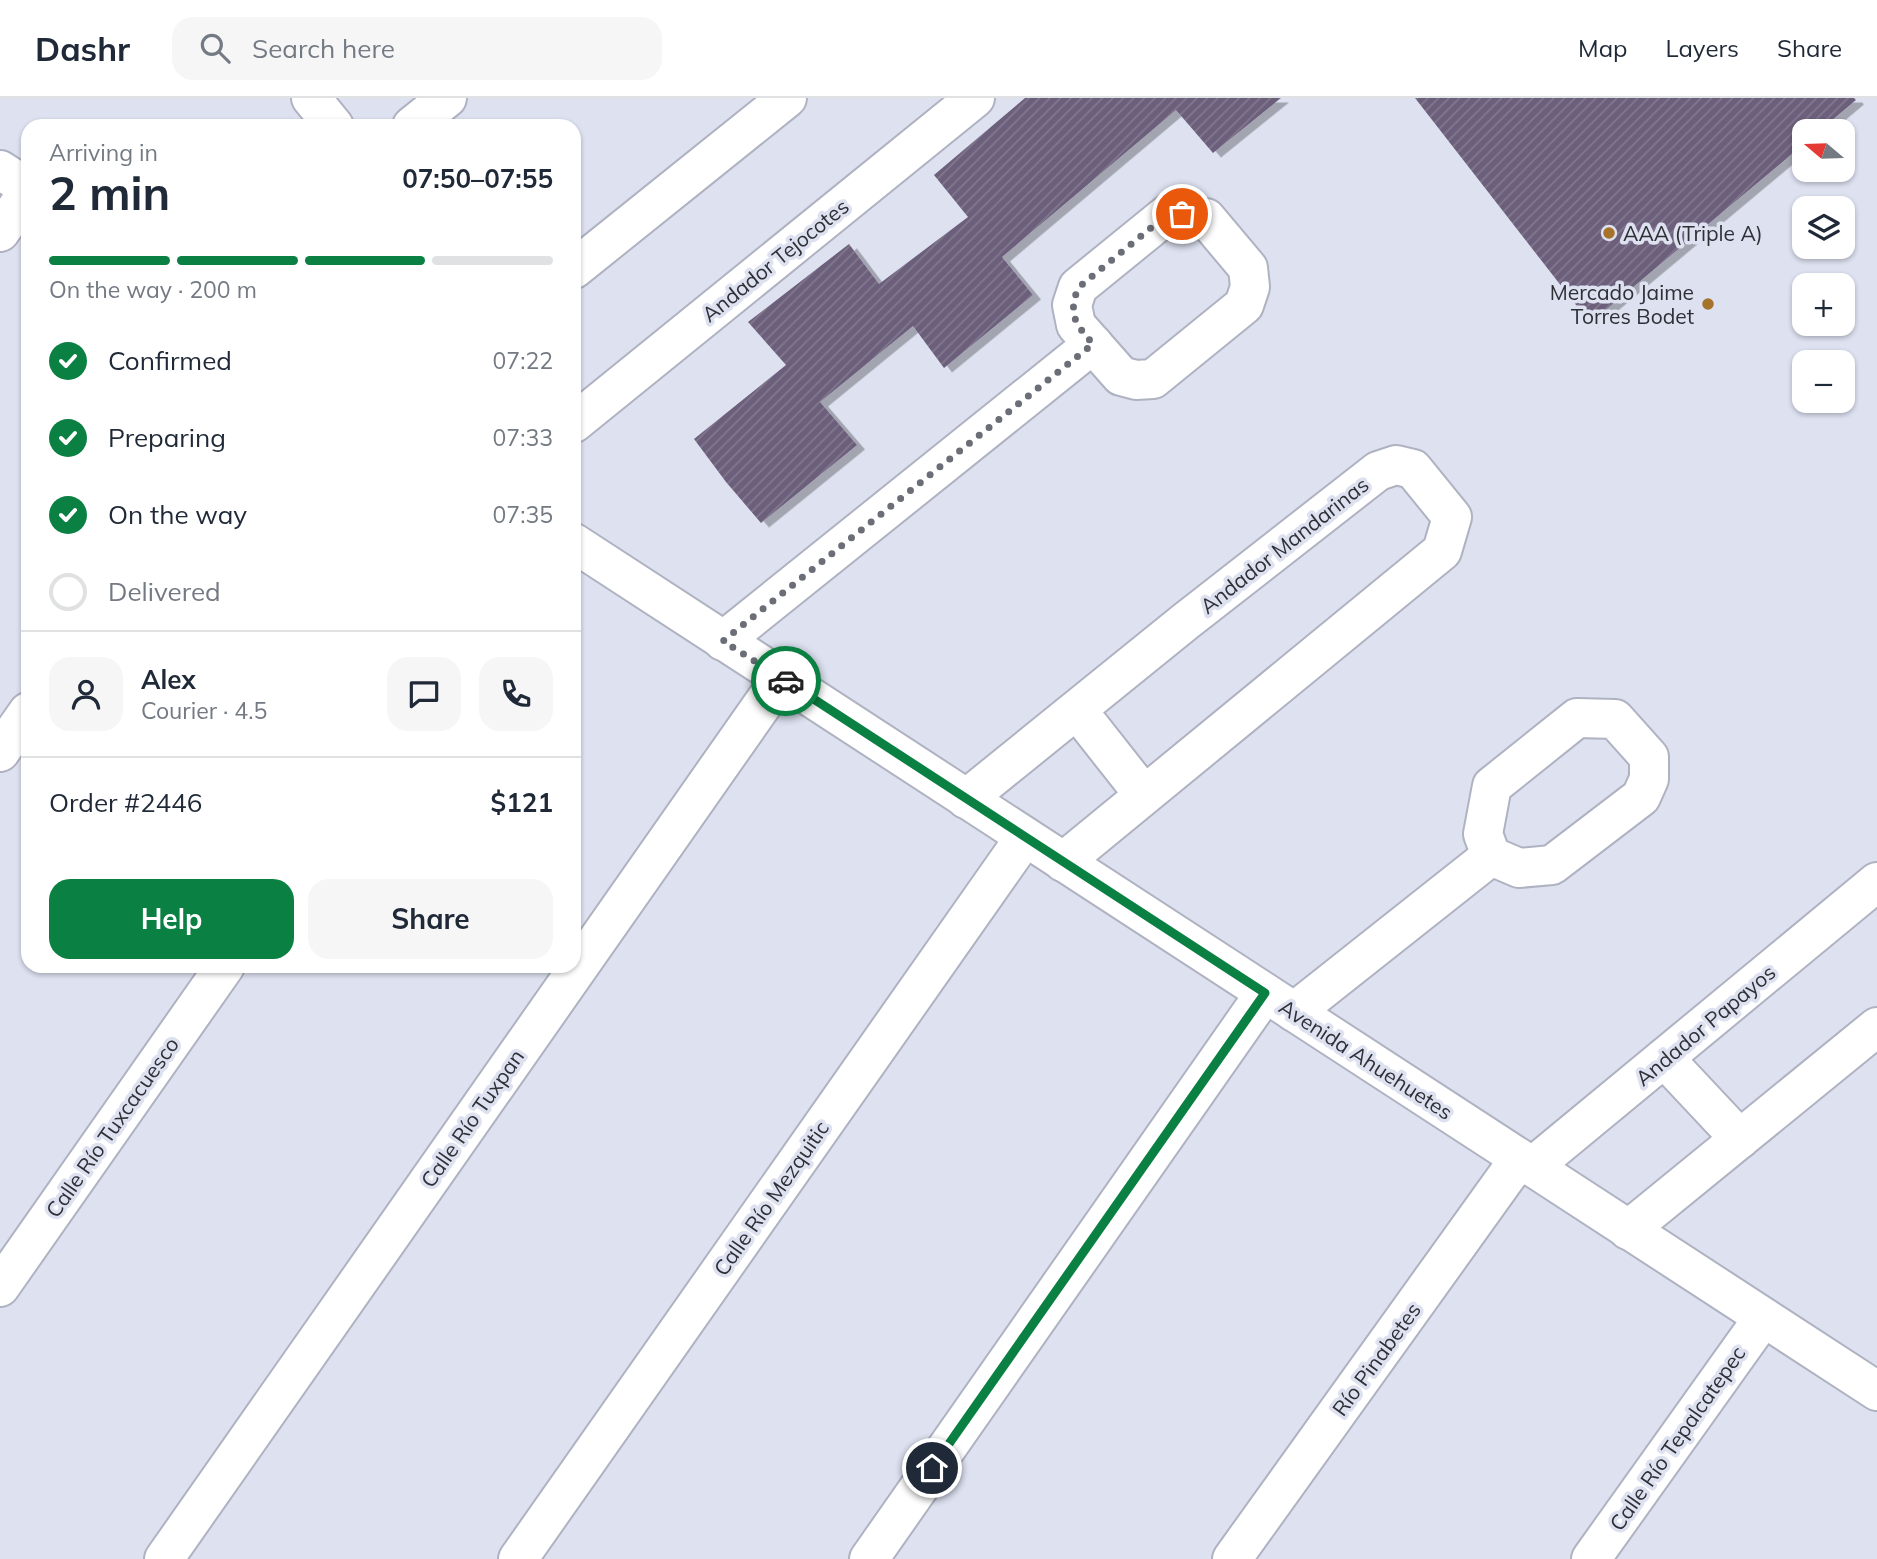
<!DOCTYPE html>
<meta charset="utf-8">
<style>
body{margin:0;font-family:Mulish,sans-serif;background:#f6f6f7;color:#1f2937;height:100vh;display:flex;flex-direction:column;font-size:26px;white-space:nowrap}
*{box-sizing:border-box;margin:0}
p{font-size:23px;color:#747a83}
.icon{flex:none;width:38px;height:38px;fill:none;stroke:currentColor;stroke-width:2;stroke-linecap:round;stroke-linejoin:round}
.map{position:relative;flex:1;overflow:hidden}
.drawer{position:absolute;left:21px;top:21px;width:560px;height:854px;display:flex;flex-direction:column;background:#fff;border-radius:21px;box-shadow:0 2px 5px #0004}
.drawer>*{flex:none}
.needle{width:46px;rotate:289deg}
.buttons{position:absolute;left:1792px;top:21px;display:grid;gap:14px}
.buttons a{display:grid;place-items:center;width:63px;height:63px;border-radius:14px;background:#fff;box-shadow:0 2px 5px #0004;font-size:35px}
.pin{position:absolute;display:grid;place-items:center;width:60px;height:60px;color:#fff;margin:-30px;border:4px solid #fff;border-radius:50%;box-shadow:0 2px 7px #0007}
.courier{position:absolute;display:grid;place-items:center;width:70px;height:70px;margin:-35px;border:5px solid #0b8043;border-radius:50%;background:#fff;color:#222;box-shadow:0 2px 9px #0007}
.headline em{font-style:normal;font-weight:700}
.headline div{display:flex;flex-direction:column-reverse}
.headline{display:flex;align-items:center;justify-content:space-between;height:119px;padding:0 28px}
h1{font-size:46px;font-weight:700;line-height:52px}
.bar{display:grid;grid-template-columns:repeat(4,1fr);gap:10px 7px;align-content:center;height:84px;padding:0 28px}
.bar i{height:9px;border-radius:5px;background:#e0e1e3}
.bar .current{background:#0b8043}
.bar p{grid-column:span 4}
.line{display:flex;align-items:center;gap:18px;padding:0 28px;border-top:2px solid #e0e1e3}
.line div{flex:1}
.round{display:grid;place-items:center;flex:none;width:74px;height:74px;border-radius:21px;background:#f6f6f7}
ol{padding:0 28px;list-style:none}
li{display:flex;align-items:center;gap:21px;height:77px}
li p{margin-inline-start:auto}
li .icon{padding:7px;border-radius:50%;background:#0b8043;color:#fff;stroke-width:4}
li:last-child{color:#747a83}
li i{width:38px;height:38px;border:4px solid #e0e1e3;border-radius:50%}
.action{display:flex;gap:14px;margin-top:auto;padding:14px 28px}
.action a{flex:1;height:80px;border-radius:21px;background:#0b8043;color:#fff;font-size:28px;font-weight:700;line-height:80px;text-align:center}
.action a+a{background:#f6f6f7;color:#1f2937}
header{display:flex;align-items:center;gap:42px;box-sizing:border-box;height:98px;padding:0 35px;background:#fff;border-bottom:2px solid #e0e1e3}
header strong{font-size:33px}
nav{display:flex;gap:38px;margin-inline-start:auto;font-size:24px}
.search{width:490px;height:63px;background:#f6f6f7;display:flex;align-items:center;gap:18px;box-sizing:border-box;padding:0 24px;border-radius:21px;color:#747a83;font-size:26px}
.map>svg:first-child{display:block}
.building{fill:url(#building-hatch);filter:url(#shadow)}
.lines{fill:none;stroke-linecap:round;stroke-linejoin:round}
.minor-casing{stroke:#afb2c1;stroke-width:42}
.minor{stroke:#fff;stroke-width:38}
.done{stroke:#6b6e77;stroke-width:7;stroke-dasharray:0 12.6}
.route{stroke:#0b8043;stroke-width:9}
.poi-dot{fill:#a57329;stroke:#dde1f0;stroke-width:2.5}
.labels{text-anchor:middle;dominant-baseline:central;stroke-width:7;stroke-linejoin:round;paint-order:stroke}
.poi-label{font-size:21px;fill:#2e3036;stroke:#dde1f0;text-anchor:start}
.street-label{font-size:21px;fill:#2e3036;stroke:#dde1f0}
</style>
<header>
<strong>Dashr</strong>
<div class="search"><svg class="icon" aria-label="search" viewBox="0 0 24 24"><circle cx="10" cy="10" r="6"/><path d="M15 15l6 6"/></svg>Search here</div>
<nav><a>Map</a><a>Layers</a><a>Share</a></nav>
</header>
<div class="map">
<svg width="1877" height="1461" viewBox="0 0 1877 1461">
<defs>
<pattern id="building-hatch" width="6" height="6" patternUnits="userSpaceOnUse" patternTransform="scale(1.75)"><rect width="6" height="6" fill="#6c5f7c"/><path d="M-1 1l2-2M0 6l6-6M5 7l2-2" fill="none" stroke="#81788e"/></pattern>
<filter id="shadow"><feDropShadow dx="8" dy="4.5" stdDeviation="0" flood-color="#0004"/></filter>
</defs>
<rect width="100%" height="100%" fill="#dde1f0"/>
<!-- building -->
<g class="building">
<path d="M1025,0h256l-68,55 -37,-43 -174,147 31,38 -89,73 -31,-42 -93,76 37,43 -96,78 -35,-41 -32,-43 92,-74 -38,-43 101,-78 30,40 89,-67 -34,-42z"/>
<path d="M1415,0h439l2,2 -37,31h-15v13l-214,179z"/>
</g>
<g class="lines">
<defs>
<g id="minor">
<path d="M311,0l23,28"/>
<path d="M412,28l35,-28"/>
<path d="M0,72l28,18"/>
<path d="M1169,115l37,5 42,50 2,19 -6,18 -91,74 -17,1 -15,-4 -45,-51 -4,-20 6,-18z"/>
<path d="M0,134l28,-40"/>
<path d="M574,171l213,-171"/>
<path d="M574,325l401,-325"/>
<path d="M574,445l1303,848"/>
<path d="M723,543l370,-297"/>
<path d="M1077,612l67,85"/>
<path d="M1577,620l38,1 34,38v22l-8,18 -89,68 -33,3 -28,-12 -8,-22 9,-48z"/>
<path d="M0,654l28,-40"/>
<path d="M966,701l220,-178 192,-150 18,-6 17,4 39,48 -10,34 -379,311"/>
<path d="M1294,914l197,-156"/>
<path d="M1664,960l76,81"/>
<path d="M1532,1069l345,-285"/>
<path d="M1628,1132l249,-203"/>
<path d="M0,1189l225,-321"/>
<path d="M164,1461l617,-881"/>
<path d="M518,1461l507,-722"/>
<path d="M869,1461l396,-566"/>
<path d="M1232,1461l287,-400"/>
<path d="M1591,1461l172,-241"/>
</g>
</defs>
<!-- minor casing -->
<use href="#minor" class="minor-casing"/>
<!-- minor -->
<use href="#minor" class="minor"/>
</g>
<g class="lines">
<!-- done -->
<path class="done" d="M786,583l-63,-40 370,-297c-18,-21 -25,-29 -15,-56l91,-75 13,1"/>
<!-- route -->
<path class="route" d="M786,583l479,312 -333,475"/>
</g>
<!-- markers -->
<g class="poi-dot">
<circle cx="1609" cy="135" r="7"/>
<circle cx="1708" cy="206" r="7"/>
</g>
<g class="labels">
<!-- poi labels -->
<g class="poi-label">
<text x="1623" y="135">AAA (Triple A)</text>
<text x="1694" y="194" text-anchor="end">Mercado Jaime<tspan x="1694" dy="24">Torres Bodet</tspan></text>
</g>
<!-- street labels -->
<g class="street-label">
<text transform="translate(775 162) rotate(-39)">Andador Tejocotes</text>
<text transform="translate(1284 447) rotate(-38)">Andador Mandarinas</text>
<text transform="translate(1705 927) rotate(-40)">Andador Papayos</text>
<text transform="translate(1366 961) rotate(33)">Avenida Ahuehuetes</text>
<text transform="translate(472 1020) rotate(-55)">Calle Río Tuxpan</text>
<text transform="translate(112 1029) rotate(-55)">Calle Río Tuxcacuesco</text>
<text transform="translate(771 1100) rotate(-55)">Calle Río Mezquitic</text>
<text transform="translate(1376 1261) rotate(-54)">Río Pinabetes</text>
<text transform="translate(1677 1340) rotate(-55)">Calle Río Tepalcatepec</text>
</g>
</g>
</svg>
<div class="buttons">
<a><svg class="needle" viewBox="-14 -14 28 28"><path d="M0-13l5 13h-10z" fill="#e53935"/><path d="M0 13l5-13h-10z" fill="#747a83"/></svg></a>
<a><svg class="icon" aria-label="layers" viewBox="0 0 24 24"><path d="M12 4l9 5-9 5-9-5zM3 14l9 5 9-5"/></svg></a>
<a>+</a>
<a>−</a>
</div>
<div class="pin" style="left:1182px;top:116px;background:#ea580c"><svg class="icon" aria-label="bag" viewBox="0 0 24 24"><path d="M5 8h14l-1 12H6zM9 8a3 3 0 0 1 6 0"/></svg></div>
<div class="pin" style="left:932px;top:1370px;background:#1f2937"><svg class="icon" aria-label="home" viewBox="0 0 24 24"><path d="M3 11l9-7 9 7M6 9v11h12V9"/></svg></div>
<div class="courier" style="left:786px;top:583px"><svg class="icon" aria-label="car" viewBox="0 0 24 24"><path d="M5 17H2v-5l4-1 3-4h7l3 4 3 1v5h-3M9 17h6M6 11h13"/><circle cx="7" cy="17" r="2"/><circle cx="17" cy="17" r="2"/></svg></div>
<section class="drawer">
<div class="headline"><div><h1>2 min</h1><p>Arriving in</p></div><em>07:50–07:55</em></div>
<div class="bar"><i class="current"></i><i class="current"></i><i class="current"></i><i></i><p>On the way · 200 m</p></div>
<ol>
<li><svg class="icon" aria-label="check" viewBox="0 0 24 24"><path d="M5 12l5 5 9-10"/></svg>Confirmed<p>07:22</p></li>
<li><svg class="icon" aria-label="check" viewBox="0 0 24 24"><path d="M5 12l5 5 9-10"/></svg>Preparing<p>07:33</p></li>
<li><svg class="icon" aria-label="check" viewBox="0 0 24 24"><path d="M5 12l5 5 9-10"/></svg>On the way<p>07:35</p></li>
<li><i></i>Delivered</li>
</ol>
<div class="line" style="height:126px"><a class="round"><svg class="icon" aria-label="person" viewBox="0 0 24 24"><circle cx="12" cy="8" r="4"/><path d="M4 21q1-7 8-7t8 7"/></svg></a><div><b>Alex</b><p>Courier · 4.5</p></div><a class="round"><svg class="icon" aria-label="chat" viewBox="0 0 24 24"><path d="M4 5h16v11H9l-5 4z"/></svg></a><a class="round"><svg class="icon" aria-label="phone" viewBox="0 0 24 24"><path d="M5 4h4l2 5-3 2q2 4 5 5l2-3 5 2v4C11 20 4 13 5 4z"/></svg></a></div>
<div class="line" style="height:91px"><div>Order #2446</div><b>$121</b></div>
<div class="action"><a>Help</a><a>Share</a></div>
</section>
</div>
